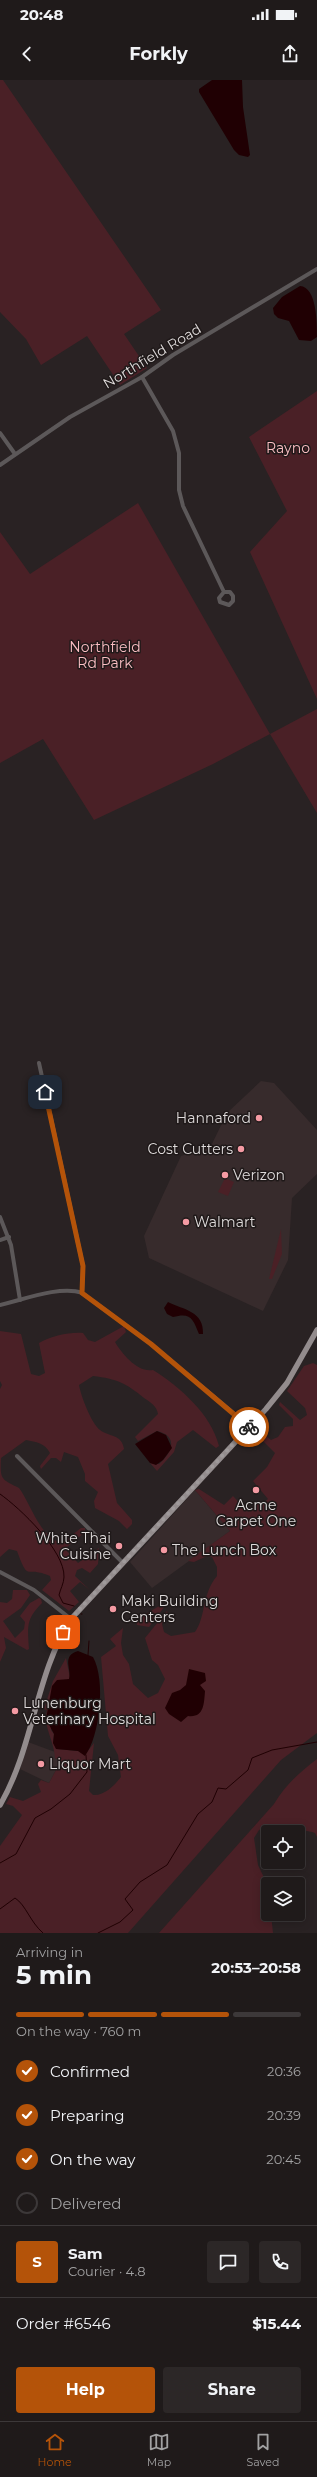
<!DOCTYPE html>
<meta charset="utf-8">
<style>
body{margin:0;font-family:Montserrat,sans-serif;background:#2c2727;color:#f1f3f6;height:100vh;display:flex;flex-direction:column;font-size:15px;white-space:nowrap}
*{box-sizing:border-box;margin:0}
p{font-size:13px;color:#a1a1a2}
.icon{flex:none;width:22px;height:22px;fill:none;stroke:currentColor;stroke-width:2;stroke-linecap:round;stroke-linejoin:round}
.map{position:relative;height:1853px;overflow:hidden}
.sheet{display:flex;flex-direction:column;background:#1f1a1a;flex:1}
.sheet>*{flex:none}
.tools{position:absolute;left:261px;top:1745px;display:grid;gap:8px}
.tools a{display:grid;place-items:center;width:44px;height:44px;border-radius:4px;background:#1f1a1a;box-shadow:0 2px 10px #0003,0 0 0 1px #3c3839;font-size:20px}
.pin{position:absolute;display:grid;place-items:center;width:34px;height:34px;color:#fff;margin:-17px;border-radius:8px;box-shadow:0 2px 6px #0006}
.courier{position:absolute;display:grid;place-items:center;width:40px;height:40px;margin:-20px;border:3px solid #b45309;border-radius:50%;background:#fff;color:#222;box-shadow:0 1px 5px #0007}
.headline em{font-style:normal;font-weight:700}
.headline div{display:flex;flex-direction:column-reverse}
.headline{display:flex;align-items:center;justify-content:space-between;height:68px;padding:0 16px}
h1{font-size:26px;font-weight:700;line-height:30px}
.bar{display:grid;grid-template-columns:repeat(4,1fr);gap:6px 4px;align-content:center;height:48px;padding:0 16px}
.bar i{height:5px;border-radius:3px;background:#3c3839}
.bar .on{background:#b45309}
.bar p{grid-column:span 4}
.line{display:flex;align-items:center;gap:10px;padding:0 16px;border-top:1px solid #3c3839}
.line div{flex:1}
.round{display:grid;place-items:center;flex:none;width:42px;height:42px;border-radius:4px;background:#2c2727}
ol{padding:0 16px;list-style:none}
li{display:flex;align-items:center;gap:12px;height:44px}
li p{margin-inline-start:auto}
li .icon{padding:4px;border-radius:50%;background:#b45309;color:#fff;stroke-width:4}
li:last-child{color:#a1a1a2}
li i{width:22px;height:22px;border:2px solid #3c3839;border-radius:50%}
.cta{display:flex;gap:8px;margin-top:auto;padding:8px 16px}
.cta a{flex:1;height:46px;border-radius:4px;background:#b45309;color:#fff;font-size:16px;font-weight:700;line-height:46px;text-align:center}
.cta a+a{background:#2c2727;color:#f1f3f6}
.status{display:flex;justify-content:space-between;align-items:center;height:28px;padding:0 20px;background:#1f1a1a;direction:ltr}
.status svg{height:11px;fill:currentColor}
header{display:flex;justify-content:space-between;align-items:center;height:52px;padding:0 16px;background:#1f1a1a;font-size:18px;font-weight:700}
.tabs{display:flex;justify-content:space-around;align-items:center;height:56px;border-top:1px solid #3c3839;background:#1f1a1a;font-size:11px;color:#a1a1a2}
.tabs a{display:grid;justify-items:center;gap:2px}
.tabs .on{color:#b45309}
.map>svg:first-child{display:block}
.built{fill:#372b2c}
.green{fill:#4a2026}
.water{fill:#200003}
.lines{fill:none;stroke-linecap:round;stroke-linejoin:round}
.stream{stroke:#200003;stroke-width:1}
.minor{stroke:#5c5859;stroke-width:4}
.major{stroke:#938c8d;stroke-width:5.5}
.done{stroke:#9f9a9b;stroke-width:4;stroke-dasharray:0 7.2}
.route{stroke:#b45309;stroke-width:5}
.poi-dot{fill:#f49aa3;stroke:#1f1919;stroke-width:1.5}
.labels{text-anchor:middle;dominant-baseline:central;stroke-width:3;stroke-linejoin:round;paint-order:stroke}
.street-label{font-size:14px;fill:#dfdbdb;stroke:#1f1919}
.park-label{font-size:14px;fill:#fbbec3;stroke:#1f1919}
.poi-label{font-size:14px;fill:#dfdbdb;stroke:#1f1919;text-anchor:start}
</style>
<div class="status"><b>20:48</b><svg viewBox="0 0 49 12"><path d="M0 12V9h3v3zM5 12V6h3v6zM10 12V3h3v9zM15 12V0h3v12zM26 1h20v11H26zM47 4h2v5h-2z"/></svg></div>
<header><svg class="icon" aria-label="back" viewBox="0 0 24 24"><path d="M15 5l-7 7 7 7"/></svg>Forkly<svg class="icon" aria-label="share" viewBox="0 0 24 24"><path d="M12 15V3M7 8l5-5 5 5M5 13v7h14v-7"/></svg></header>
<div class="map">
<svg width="317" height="1853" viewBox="0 0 317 1853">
<rect width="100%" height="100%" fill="#292223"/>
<!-- built -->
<g class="built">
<path d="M261,1001l13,2 43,47v44l-25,24 -4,62 -25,51 -114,-53 -5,-22 37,-80 30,-10 16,-33z"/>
<path d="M195,1410l35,41 -78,57 -22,-26z"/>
<path d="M28,1662l27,10v6l6,3 -12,22 -29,-14z"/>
</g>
<!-- green -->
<g class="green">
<path d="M0,0h3l158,230 -37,24 23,34 -27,17 -33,-49 -46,29 -15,-26 -26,-27z"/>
<path d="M317,311v308l-67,-147 37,-41 -38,-74z"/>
<path d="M138,423l132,231 47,-25v104l-47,-79 -57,30 -119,56 -51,-81 -43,24v-231l30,42z"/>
<path d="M225,1098l9,4 -6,14 -10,-4z"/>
<path d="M281,1149l1,25 -10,25h-3z"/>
<path d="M124,1246l2,6 -11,10c7,12 23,31 38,28 27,17 58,44 66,76l-3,2 -23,-18 -16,12 -3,10 -17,19 -7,-8 9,1c13,-11 20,-28 -2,-33l-19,10 -3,-4 23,-23c-1,-8 -8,-12 -14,-16 -18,-15 -27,-19 -51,-22l-14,9c2,11 12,38 21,45 9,7 22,4 24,19l-16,15 9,39 15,17v4l-5,5 -8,-8 -24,-13 -1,-7 4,-9 -13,-11v-7l-7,-17 -14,-5 -3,10 -5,-4h-5l-10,11 -1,-3 10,-13c-5,-10 -14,-11 -24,-13l-25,18c-1,22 0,21 18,30 12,16 21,50 43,55l19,-15h4v4l-18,15 -1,3 12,13 21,-15 -1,16 -8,9 -8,-5 -5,2 -2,6 15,14 -10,-8 -10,9 9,11 -10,9 -27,-21 9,-10 -1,-4c-24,-11 -21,8 -33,-25l-8,-2 -9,8v-168l2,-4 -2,-4v-50l21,3 10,40 8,2 6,-3 -6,-30c12,-7 30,-11 44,-10l5,7 7,2z"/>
<path d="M313,1283l4,2v368l-36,27 -153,173h-128v-87l22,-31 -9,-9 -7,-2 4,-7 13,4 18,-9 -3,-8 3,-4 8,3 12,-22 -6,-3c-1,-18 -12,-30 -8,-48l-3,-1 9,-28 13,-23 4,20 -3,3 -12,1 -4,48 3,4 -1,9 5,6 29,3 7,-9 -5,48 4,4c11,1 21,-9 28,-18l-3,-22 -10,-19 -7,-79 15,-11 -6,-7 13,-11 -2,15 2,12 6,9 4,20 15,14 10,-5 7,-14 -7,-14 -6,-5 -7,-22 22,-27 1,2 -6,11 2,8 7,4 24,-4c11,-15 7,-39 22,-56v-9l-5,-10 -5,-1 -13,6 -6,-1 42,-30 -35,-41 4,-1 25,16 9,-9 15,16 12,-11 3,2 5,-4 -15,-18 14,-14 8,-14 -23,-23 4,-2 15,12 7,-3 7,-10 8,-1v-7l-14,-14 1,-3 20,18 7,-5 -2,-7 -18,-17 17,-25z"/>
<path d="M13,1510h14l3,5 -9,13 -18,13 12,17 9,-9 1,-7 -5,-6 10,-13 9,-5 2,1 1,4c-17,17 -14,24 -13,46l-2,1 -23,-13 2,11 -6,14v-60l7,1 5,-4z"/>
<path d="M161,1525l4,1 -16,21 -12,-2 -2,-7 3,-3h6z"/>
<path d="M317,1679v78l-2,-4c-10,-4 -46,-6 -56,-3l-5,8 4,27 10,21v28h3l2,19h-114l115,-129c12,-20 25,-31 43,-45z"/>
</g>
<!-- water -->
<g class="water">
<path d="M212,0h30l1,27 7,48 -2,2 -9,-2 -5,-5 -35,-58v-3z"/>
<path d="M300,206c17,1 17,37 17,51l-6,4 -12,-1 -10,-19 -11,-3 -4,-4 -1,-6 9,-11z"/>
<path d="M168,1222c16,8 36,9 35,32h-4c-6,-15 -8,-22 -26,-17l-6,-3 -3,-6z"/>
<path d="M157,1351l9,4 6,13 -9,12 -7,5 -6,-2 -15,-19z"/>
<path d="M78,1571l15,6c13,23 7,79 -8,99l-7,-5 -22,-2 -3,-6 1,-9 -8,-15 6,-33 5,-6 12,-1c3,-10 -8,-23 9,-28z"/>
<path d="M189,1589l16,4 1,8 -6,4 5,6c-1,13 -1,27 -17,25l-7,6 -12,-8 -4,-6 7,-15 8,-3 6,-5z"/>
</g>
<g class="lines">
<!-- stream -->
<g class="stream">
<path d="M0,1414c20,14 65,57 64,83 0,6 -4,13 -5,18l4,8 11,3"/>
<path d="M81,1534h1"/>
<path d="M88,1575l1,-14"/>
<path d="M0,1783l16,-9 19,-36 16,-9 19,-15 17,-22 -1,-17"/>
<path d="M0,1829l15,-11c11,7 15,24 28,35"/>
<path d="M98,1853l22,-11 13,-12 -8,-11 15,-17 27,-17 31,-51 14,-12 6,-14 8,1 22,-19 4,-12 20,-8 45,-8"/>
</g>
<!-- minor -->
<g class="minor">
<path d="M142,297l31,54 6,22v37l4,16 41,86 -5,6 1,4 9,3 4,-4v-5l-3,-4h-6"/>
<path d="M0,353l15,21"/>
<path d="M0,385l70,-48 72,-40 31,-22 144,-86"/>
<path d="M39,983l44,203 -1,27"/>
<path d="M0,1137l11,28 9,55"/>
<path d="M0,1160l9,-3"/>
<path d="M0,1225c22,-5 61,-20 82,-12l69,51 99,83"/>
<path d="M17,1376l106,107"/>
<path d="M0,1492l34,18 37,29"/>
</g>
<!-- major -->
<path class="major" d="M0,1725c34,-58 35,-130 71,-186l195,-210 21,-26 30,-53"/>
</g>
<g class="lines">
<!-- done -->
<path class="done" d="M63,1552l14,-20 172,-185"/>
<!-- route -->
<path class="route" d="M45,1012l38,174 -1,27 69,51 98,83"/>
</g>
<!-- markers -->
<g class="poi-dot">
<circle cx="259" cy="1038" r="4"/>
<circle cx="241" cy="1069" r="4"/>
<circle cx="225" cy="1095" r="4"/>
<circle cx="186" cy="1142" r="4"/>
<circle cx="256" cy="1410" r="4"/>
<circle cx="119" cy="1466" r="4"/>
<circle cx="164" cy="1470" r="4"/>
<circle cx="113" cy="1529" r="4"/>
<circle cx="15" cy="1631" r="4"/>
<circle cx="41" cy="1684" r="4"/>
</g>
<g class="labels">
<!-- street labels -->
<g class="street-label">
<text transform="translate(152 276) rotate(-31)">Northfield Road</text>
</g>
<!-- park labels -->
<g class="park-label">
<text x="288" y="368">Rayno</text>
<text x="105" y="567">Northfield<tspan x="105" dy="16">Rd Park</tspan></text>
</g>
<!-- poi labels -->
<g class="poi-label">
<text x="251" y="1038" text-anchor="end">Hannaford</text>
<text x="233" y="1069" text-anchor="end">Cost Cutters</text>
<text x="233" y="1095">Verizon</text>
<text x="194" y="1142">Walmart</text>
<text x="256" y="1425" text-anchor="middle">Acme<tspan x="256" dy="16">Carpet One</tspan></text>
<text x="111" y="1458" text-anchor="end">White Thai<tspan x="111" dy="16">Cuisine</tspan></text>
<text x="172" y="1470">The Lunch Box</text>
<text x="121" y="1521">Maki Building<tspan x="121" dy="16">Centers</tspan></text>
<text x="23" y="1623">Lunenburg<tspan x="23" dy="16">Veterinary Hospital</tspan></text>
<text x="49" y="1684">Liquor Mart</text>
</g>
</g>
</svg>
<div class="tools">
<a><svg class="icon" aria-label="locate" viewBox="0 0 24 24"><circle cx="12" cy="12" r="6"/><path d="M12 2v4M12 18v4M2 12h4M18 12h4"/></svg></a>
<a><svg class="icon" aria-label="layers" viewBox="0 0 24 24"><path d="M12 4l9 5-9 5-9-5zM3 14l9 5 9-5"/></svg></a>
</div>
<div class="pin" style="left:63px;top:1552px;background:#ea580c"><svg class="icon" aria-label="bag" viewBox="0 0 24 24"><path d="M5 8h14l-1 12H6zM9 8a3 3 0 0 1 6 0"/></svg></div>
<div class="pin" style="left:45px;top:1012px;background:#1f2937"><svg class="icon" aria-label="home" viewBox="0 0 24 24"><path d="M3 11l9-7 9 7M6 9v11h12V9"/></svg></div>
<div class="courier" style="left:249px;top:1347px"><svg class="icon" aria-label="bike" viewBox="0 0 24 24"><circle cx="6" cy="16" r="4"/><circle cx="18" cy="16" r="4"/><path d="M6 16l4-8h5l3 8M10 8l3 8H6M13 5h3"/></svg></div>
</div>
<section class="sheet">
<div class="headline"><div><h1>5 min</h1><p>Arriving in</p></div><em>20:53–20:58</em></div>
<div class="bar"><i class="on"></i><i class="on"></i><i class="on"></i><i></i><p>On the way · 760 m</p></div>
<ol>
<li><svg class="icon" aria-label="check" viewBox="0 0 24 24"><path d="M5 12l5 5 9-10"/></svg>Confirmed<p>20:36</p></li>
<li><svg class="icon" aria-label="check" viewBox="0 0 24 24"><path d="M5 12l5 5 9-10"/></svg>Preparing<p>20:39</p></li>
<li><svg class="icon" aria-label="check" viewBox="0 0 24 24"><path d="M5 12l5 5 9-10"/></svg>On the way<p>20:45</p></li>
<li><i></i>Delivered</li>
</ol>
<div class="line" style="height:72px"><b class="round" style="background:#b45309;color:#fff">S</b><div><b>Sam</b><p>Courier · 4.8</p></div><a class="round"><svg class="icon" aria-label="chat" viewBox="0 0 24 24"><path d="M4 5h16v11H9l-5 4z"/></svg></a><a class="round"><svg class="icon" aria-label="phone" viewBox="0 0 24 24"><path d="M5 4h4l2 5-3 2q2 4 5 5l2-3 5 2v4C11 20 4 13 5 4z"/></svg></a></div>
<div class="line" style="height:52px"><div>Order #6546</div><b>$15.44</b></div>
<div class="cta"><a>Help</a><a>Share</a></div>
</section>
<nav class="tabs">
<a class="on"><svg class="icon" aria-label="home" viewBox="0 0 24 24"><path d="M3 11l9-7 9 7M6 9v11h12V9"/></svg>Home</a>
<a><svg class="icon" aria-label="map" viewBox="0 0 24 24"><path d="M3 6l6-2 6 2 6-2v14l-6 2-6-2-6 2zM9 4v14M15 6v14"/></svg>Map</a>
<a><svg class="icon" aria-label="saved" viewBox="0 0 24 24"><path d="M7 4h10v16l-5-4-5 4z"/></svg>Saved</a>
</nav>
